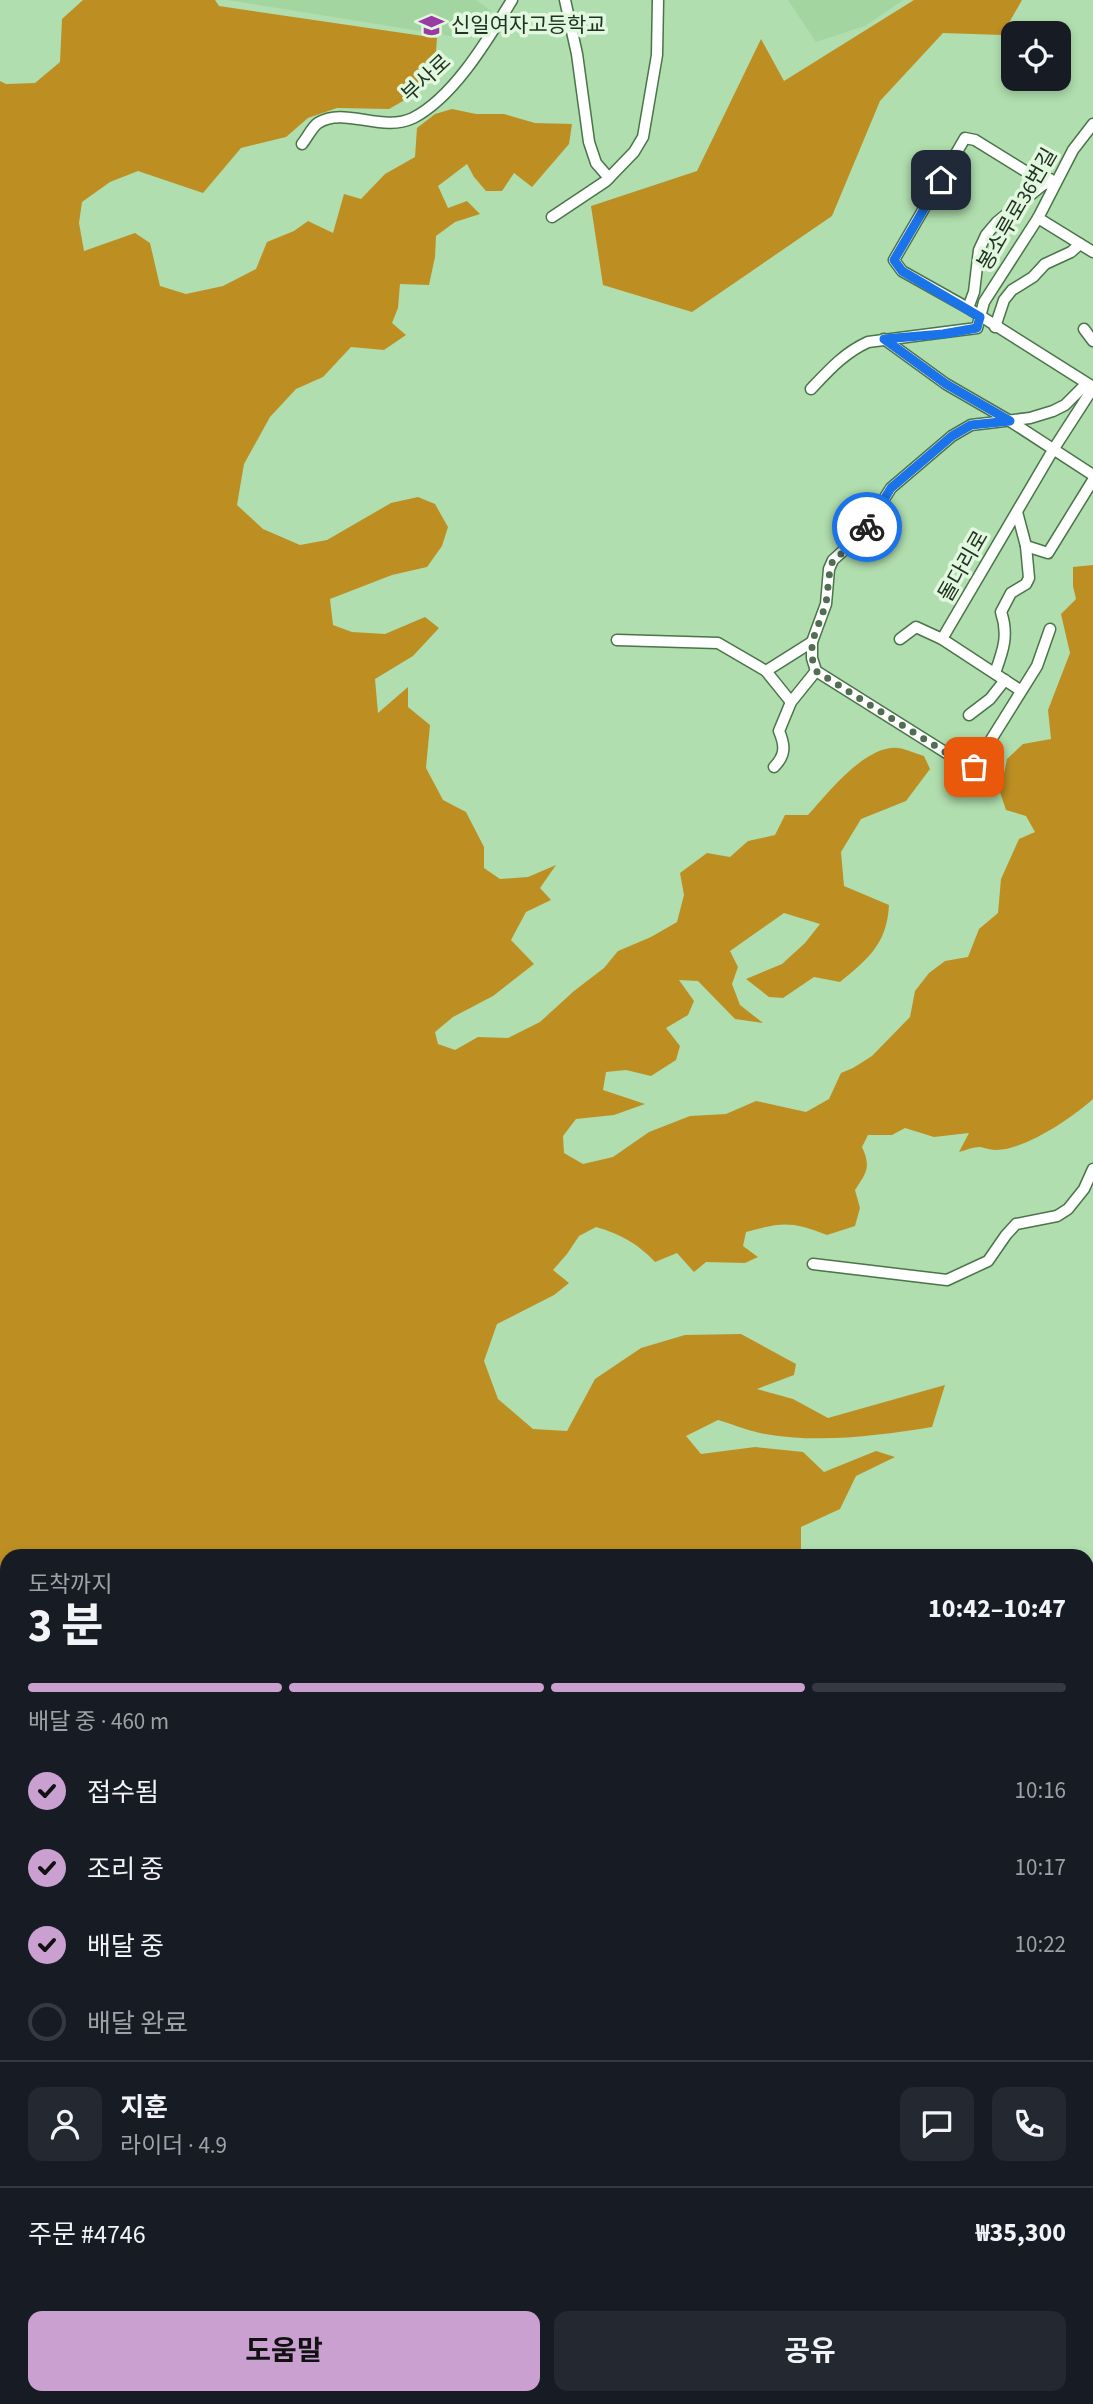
<!DOCTYPE html>
<html lang="ko">
<meta charset="utf-8">
<style>
body{margin:0;font-family:"Source Sans 3","Noto Sans KR",sans-serif;background:#242831;color:#f1f3f6;height:100vh;display:flex;flex-direction:column;font-size:26px;white-space:nowrap}
*{box-sizing:border-box;margin:0}
p{font-size:23px;color:#9ea1a6}
.icon{flex:none;width:38px;height:38px;fill:none;stroke:currentColor;stroke-width:2;stroke-linecap:round;stroke-linejoin:round}
.map{position:relative;flex:1;overflow:hidden}
.side{position:absolute;left:0px;top:1549px;width:1094px;height:856px;display:flex;flex-direction:column;background:#171b24;border-radius:21px 21px 0 0;box-shadow:0 4px 10px #0003}
.side>*{flex:none}
.buttons{position:absolute;left:1001px;top:21px;display:grid;gap:14px}
.buttons a{display:grid;place-items:center;width:70px;height:70px;border-radius:14px;background:#171b24;box-shadow:0 4px 10px #0003;font-size:35px}
.pin{position:absolute;display:grid;place-items:center;width:60px;height:60px;color:#fff;margin:-30px;border-radius:14px;box-shadow:0 4px 10px #0006}
.courier{position:absolute;display:grid;place-items:center;width:70px;height:70px;margin:-35px;border:5px solid #1a73e8;border-radius:50%;background:#fff;color:#222;box-shadow:0 2px 9px #0007}
.head em{font-style:normal;font-weight:700}
.head div{display:flex;flex-direction:column-reverse}
.head{display:flex;align-items:center;justify-content:space-between;height:119px;padding:0 28px}
h1{font-size:46px;font-weight:700;line-height:52px}
.bar{display:grid;grid-template-columns:repeat(4,1fr);gap:10px 7px;align-content:center;height:84px;padding:0 28px}
.bar i{height:9px;border-radius:5px;background:#363941}
.bar .on{background:#caa0d1}
.bar p{grid-column:span 4}
.line{display:flex;align-items:center;gap:18px;padding:0 28px;border-top:2px solid #363941}
.line div{flex:1}
.round{display:grid;place-items:center;flex:none;width:74px;height:74px;border-radius:14px;background:#242831}
ol{padding:0 28px;list-style:none}
li{display:flex;align-items:center;gap:21px;height:77px}
li p{margin-inline-start:auto}
li .icon{padding:7px;border-radius:50%;background:#caa0d1;color:#111;stroke-width:4}
li:last-child{color:#9ea1a6}
li i{width:38px;height:38px;border:4px solid #363941;border-radius:50%}
.action{display:flex;gap:14px;margin-top:auto;padding:14px 28px}
.action a{flex:1;height:80px;border-radius:14px;background:#caa0d1;color:#111;font-size:28px;font-weight:700;line-height:80px;text-align:center}
.action a+a{background:#242831;color:#f1f3f6}
.map>svg:first-child{display:block}
.built{fill:#a2d59f}
.forest{fill:#bd8f23}
.lines{fill:none;stroke-linecap:round;stroke-linejoin:round}
.street-casing{stroke:#4a7449;stroke-width:13}
.street{stroke:#fff;stroke-width:10}
.done{stroke:#526e52;stroke-width:7;stroke-dasharray:0 12.6}
.route{stroke:#1a73e8;stroke-width:9}
.labels{text-anchor:middle;dominant-baseline:central;stroke-width:7;stroke-linejoin:round;paint-order:stroke}
.poi-label{font-size:21px;fill:#203220;stroke:#e1f8df;text-anchor:start}
.street-label{font-size:21px;fill:#203220;stroke:#e1f8df}
</style>
<div class="map">
<svg width="1093" height="2404" viewBox="0 0 1093 2404">
<rect width="100%" height="100%" fill="#b0deae"/>
<!-- built -->
<g class="built">
<path d="M228,0h248l15,11 -21,28z"/>
<path d="M788,0h115l-38,26 -49,16z"/>
</g>
<!-- forest -->
<g class="forest">
<path d="M83,0h132l4,6 218,32 -2,28 -8,16 -17,15 -21,12 -52,-1 -29,10 -22,19 -45,11 -38,45 -65,-22 -28,11 -28,20 -3,21 5,28 51,-18 15,10 10,43 26,8 37,-8 33,-17 11,-27 27,-11 14,-10 25,12 11,-39 17,5 24,-25 30,-17 2,-29 18,-14 17,-5 24,5h28l31,9 37,1 -3,20 -37,43 -18,-14 -12,18h-16l-12,-14 -7,-13 -29,22 10,22 19,-7 13,13 -25,8 -19,14 -1,21 -6,28 -29,-1 -2,24 -6,15 14,12 -22,15 -33,-3 -28,30 -27,12 -26,28 -26,47 -7,41 26,24 37,16 27,-5 64,-37 27,-6 17,7 13,23 -6,19 -15,21 -35,8 -62,24 3,26 19,7 33,2 40,-17 14,11 -26,28 -38,23 3,34 30,-26v20l22,18 -4,43 17,32 23,12 18,35v21l16,11 28,-2 28,-12 -16,23 11,12 -25,12 -15,28 23,24 -41,32 -40,21 -18,15 3,12 17,6 23,-13 30,1 32,-16 34,-31 30,-23 14,-17 33,-14 26,-15 7,-27 -4,-22 27,-20 23,4 18,-16 27,-6 10,-20h23c20,-22 57,-70 90,-67 9,1 18,6 26,8l6,13 -24,32 -45,18 -20,33 3,34 45,19c-2,39 -21,54 -49,77l-26,-5 -31,21 -14,-1 -23,-18 36,-15 23,-21 15,-19 -36,-11 -54,38 8,16 -6,17 8,21 23,18 -28,-4 -37,-38 -19,-1 15,21 -6,14 -22,13 14,18 -4,14 -25,16 -25,-6 -20,2 -3,18 42,14 -31,11 -38,4 -13,17 1,17 19,11 30,-7 36,-25 41,-16 36,-2 30,-13 50,11 23,-13 12,-26 12,-5 19,-12 38,-39 5,-26 14,-18 16,-12 23,-4 11,-28 19,-16 3,-34 18,-40 16,-7 -9,-16 -20,-6 -6,-18 7,-33 16,-15 28,-5 -3,-29 22,-57 -9,-39 15,-15 -3,-13v-19l20,-2v534c-21,19 -67,50 -96,51 -6,0 -11,-2 -17,-3 -7,0 -14,3 -21,5l10,-19 -35,4 -29,-9 -13,7h-24l-6,12c9,20 5,25 -7,43l5,18 -5,18 -28,9c-36,-14 -44,-13 -81,-3l-3,14 15,11 -13,6 -39,-1 -12,10 -17,-19 -22,9c-17,-18 -34,-28 -59,-35l-17,9 -12,18 -14,16 16,13 -15,12 -57,29 -13,37 14,38 35,30 34,2 28,-52 46,-31 44,-13 56,-1 55,30 -2,11 -37,14 36,10 35,19 117,-33 -13,42c-56,9 -115,17 -172,6 -14,-3 -28,-9 -42,-13l-32,16 15,18 54,-7 48,5 21,20 52,-21 19,6 -39,19 -16,33 -39,18v27l4,2h-798v842h1080v-733l6,-3v742h-1093v-2323l6,3 29,-1 25,-21 2,-43z"/>
<path d="M914,0h108l-20,35 -59,-2 -63,68 -48,115 -140,96 -89,-27 -12,-79 106,-35 64,-132 23,42z"/>
</g>
<g class="lines">
<defs>
<g id="street">
<path d="M565,0l12,54 12,88 7,21 13,15"/>
<path d="M302,144c5,-6 10,-17 16,-21 26,-17 64,10 95,-5 41,-21 75,-79 99,-118"/>
<path d="M1046,184l-71,-44 -10,-2 -71,122 8,11 66,37 125,79"/>
<path d="M552,217l54,-36 28,-29 9,-15 14,-82 1,-55"/>
<path d="M1038,218l55,34"/>
<path d="M968,308l6,-16 5,-42 7,-15 11,-13 53,-43"/>
<path d="M995,327l9,-27 8,-10 21,-13 12,-13 26,-12 9,-8"/>
<path d="M1084,329l9,12"/>
<path d="M884,339l62,45 64,37 83,54"/>
<path d="M811,389c18,-19 33,-36 57,-47l109,-14 7,-26 54,-84 35,-68 20,-26"/>
<path d="M1026,546l22,7 45,-73"/>
<path d="M900,639l16,-12 26,12 78,51"/>
<path d="M942,639l111,-189 40,-62"/>
<path d="M617,640l101,3 48,28 25,31"/>
<path d="M766,671l46,-29"/>
<path d="M816,671l-4,-13v-16l14,-38 3,-35 4,-9 29,-26 29,-46 61,-52 19,-11 59,-7 23,-7 12,-6 17,-17 9,2"/>
<path d="M816,671l148,93 10,3 63,-101 13,-37"/>
<path d="M995,673c8,-22 14,-38 6,-61l10,-19 15,-9 3,-6 -3,-32 -9,-34"/>
<path d="M969,715l21,-16 15,-19"/>
<path d="M774,767c12,-12 11,-22 5,-36l12,-29 25,-31"/>
<path d="M813,1264l134,16 41,-19 18,-26 10,-11 41,-8 11,-7 16,-20 9,-20"/>
</g>
</defs>
<!-- street casing -->
<use href="#street" class="street-casing"/>
<!-- street -->
<use href="#street" class="street"/>
</g>
<g class="lines">
<!-- done -->
<path class="done" d="M867,527l-13,17 -21,16 -3,9 -4,35 -14,38v16l4,13 148,93 10,3"/>
<!-- route -->
<path class="route" d="M867,527l24,-39 61,-52 19,-11 39,-4 -64,-37 -62,-45 59,-5 34,-6 3,-11 -78,-46 -8,-11 47,-80"/>
</g>
<!-- icons -->
<defs>
<symbol id="school-bare" viewBox="-9 -9 18 18"><path d="M0-5L7-2L0 1L-7-2ZM-4 1L0 2.5L4 1V4Q0 6-4 4Z" fill="#9a3ba4" stroke="#e1f8df" stroke-width="2.5" paint-order="stroke"/></symbol>
</defs>
<g fill-rule="evenodd">
<use href="#school-bare" x="414" y="8" width="35" height="35"/>
</g>
<g class="labels">
<!-- poi labels -->
<g class="poi-label">
<text x="451" y="25">신일여자고등학교</text>
</g>
<!-- street labels -->
<g class="street-label">
<text transform="translate(426 78) rotate(-43)">부사로</text>
<text transform="translate(1017 209) rotate(-60)">봉소루로36번길</text>
<text transform="translate(963 566) rotate(-60)">돌다리로</text>
</g>
</g>
</svg>
<div class="buttons">
<a><svg class="icon" aria-label="locate" viewBox="0 0 24 24"><circle cx="12" cy="12" r="6"/><path d="M12 2v4M12 18v4M2 12h4M18 12h4"/></svg></a>
</div>
<div class="pin" style="left:974px;top:767px;background:#ea580c"><svg class="icon" aria-label="bag" viewBox="0 0 24 24"><path d="M5 8h14l-1 12H6zM9 8a3 3 0 0 1 6 0"/></svg></div>
<div class="pin" style="left:941px;top:180px;background:#1f2937"><svg class="icon" aria-label="home" viewBox="0 0 24 24"><path d="M3 11l9-7 9 7M6 9v11h12V9"/></svg></div>
<div class="courier" style="left:867px;top:527px"><svg class="icon" aria-label="bike" viewBox="0 0 24 24"><circle cx="6" cy="16" r="4"/><circle cx="18" cy="16" r="4"/><path d="M6 16l4-8h5l3 8M10 8l3 8H6M13 5h3"/></svg></div>
<section class="side">
<div class="head"><div><h1>3 분</h1><p>도착까지</p></div><em>10:42–10:47</em></div>
<div class="bar"><i class="on"></i><i class="on"></i><i class="on"></i><i></i><p>배달 중 · 460 m</p></div>
<ol>
<li><svg class="icon" aria-label="check" viewBox="0 0 24 24"><path d="M5 12l5 5 9-10"/></svg>접수됨<p>10:16</p></li>
<li><svg class="icon" aria-label="check" viewBox="0 0 24 24"><path d="M5 12l5 5 9-10"/></svg>조리 중<p>10:17</p></li>
<li><svg class="icon" aria-label="check" viewBox="0 0 24 24"><path d="M5 12l5 5 9-10"/></svg>배달 중<p>10:22</p></li>
<li><i></i>배달 완료</li>
</ol>
<div class="line" style="height:126px"><a class="round"><svg class="icon" aria-label="person" viewBox="0 0 24 24"><circle cx="12" cy="8" r="4"/><path d="M4 21q1-7 8-7t8 7"/></svg></a><div><b>지훈</b><p>라이더 · 4.9</p></div><a class="round"><svg class="icon" aria-label="chat" viewBox="0 0 24 24"><path d="M4 5h16v11H9l-5 4z"/></svg></a><a class="round"><svg class="icon" aria-label="phone" viewBox="0 0 24 24"><path d="M5 4h4l2 5-3 2q2 4 5 5l2-3 5 2v4C11 20 4 13 5 4z"/></svg></a></div>
<div class="line" style="height:91px"><div>주문 #4746</div><b>₩35,300</b></div>
<div class="action"><a>도움말</a><a>공유</a></div>
</section>
</div>
